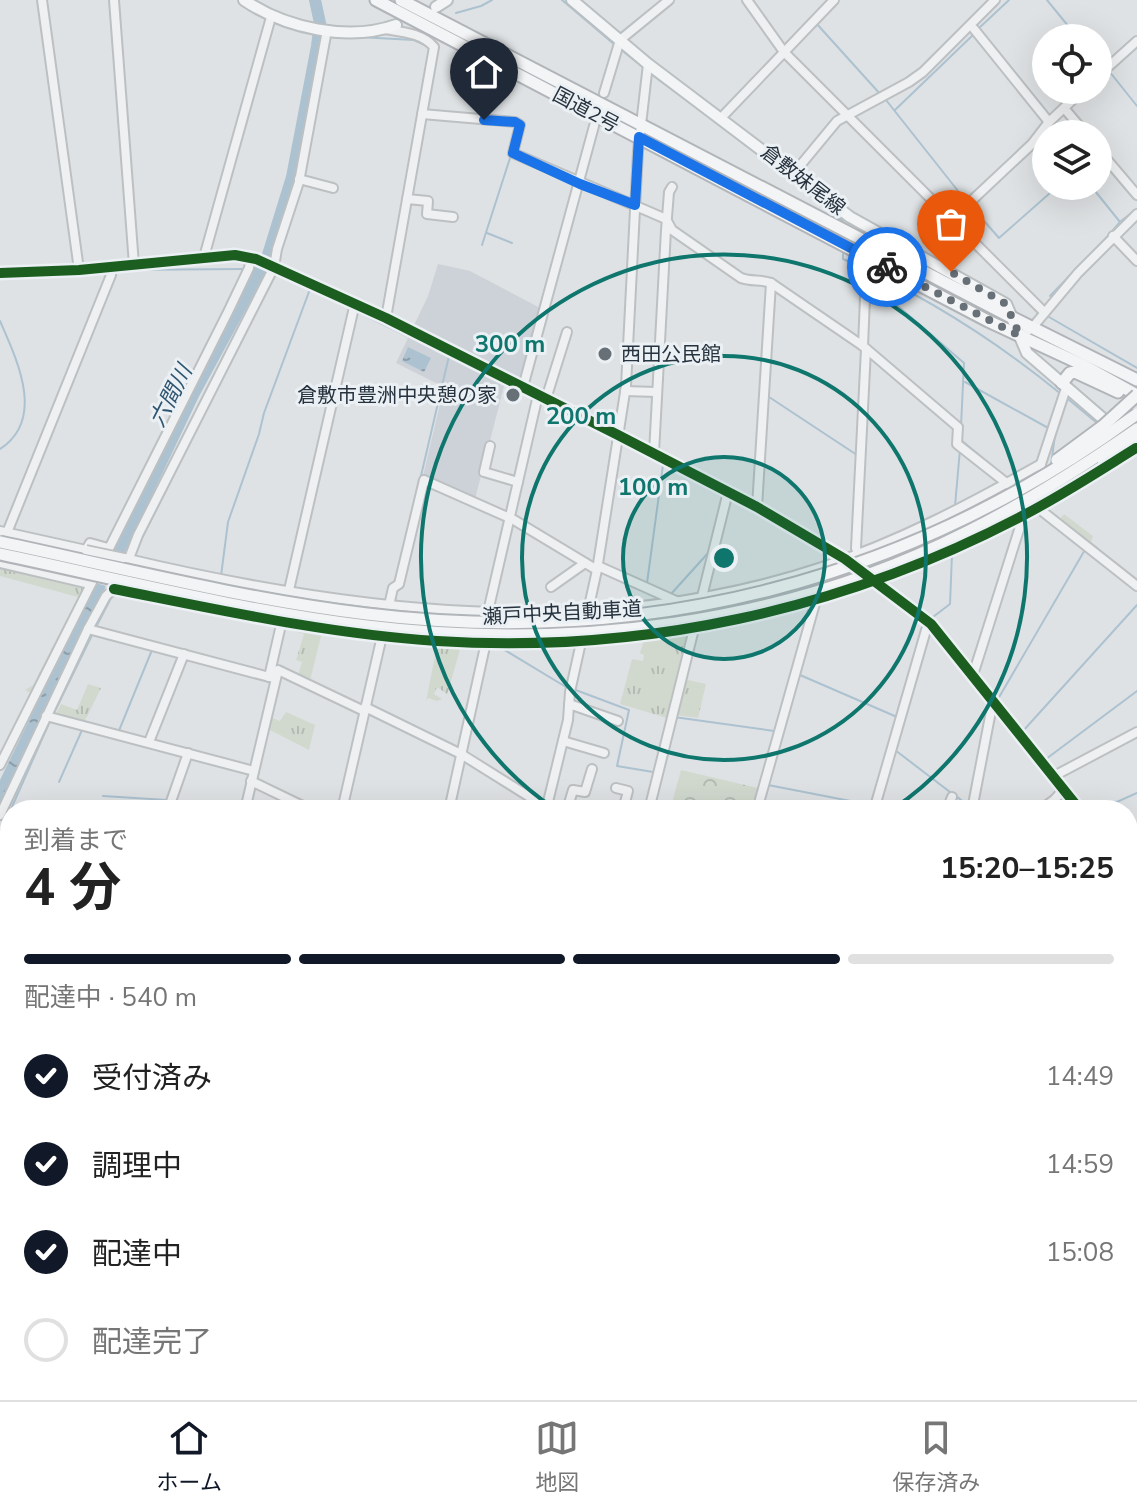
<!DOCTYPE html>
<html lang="ja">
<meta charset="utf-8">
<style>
body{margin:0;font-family:"Nunito Sans","Noto Sans JP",sans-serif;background:#f6f6f6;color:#222;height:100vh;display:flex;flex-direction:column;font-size:30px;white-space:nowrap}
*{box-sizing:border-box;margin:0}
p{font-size:26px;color:#767676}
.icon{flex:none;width:44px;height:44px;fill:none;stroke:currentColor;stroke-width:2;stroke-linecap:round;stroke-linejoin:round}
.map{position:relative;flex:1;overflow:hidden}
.side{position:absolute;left:0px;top:800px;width:1138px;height:600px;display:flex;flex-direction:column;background:#fff;border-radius:32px 32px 0 0;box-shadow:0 8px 32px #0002}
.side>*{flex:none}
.buttons{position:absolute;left:1032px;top:24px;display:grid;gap:16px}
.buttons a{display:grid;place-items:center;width:80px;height:80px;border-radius:50%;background:#fff;box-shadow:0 8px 32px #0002;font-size:40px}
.pin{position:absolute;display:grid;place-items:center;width:68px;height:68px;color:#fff;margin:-82px -34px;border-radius:50% 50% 50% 0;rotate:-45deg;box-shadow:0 0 8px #0007}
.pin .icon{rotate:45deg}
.courier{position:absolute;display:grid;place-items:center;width:80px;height:80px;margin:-40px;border:6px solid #1a73e8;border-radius:50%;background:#fff;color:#222;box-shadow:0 2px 10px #0007}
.summary em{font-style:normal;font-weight:700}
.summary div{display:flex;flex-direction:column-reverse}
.summary{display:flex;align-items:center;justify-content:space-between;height:136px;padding:0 24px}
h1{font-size:52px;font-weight:700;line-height:60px}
.bar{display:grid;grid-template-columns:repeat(4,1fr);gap:12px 8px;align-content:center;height:96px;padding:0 24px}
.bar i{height:10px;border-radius:6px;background:#e0e0e0}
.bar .active{background:#111827}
.bar p{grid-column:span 4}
ol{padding:0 24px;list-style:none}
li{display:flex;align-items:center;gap:24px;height:88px}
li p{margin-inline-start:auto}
li .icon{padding:8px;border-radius:50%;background:#111827;color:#fff;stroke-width:4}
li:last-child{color:#767676}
li i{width:44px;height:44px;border:4px solid #e0e0e0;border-radius:50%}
.tabs{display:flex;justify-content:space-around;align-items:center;height:112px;border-top:2px solid #e0e0e0;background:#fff;font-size:22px;color:#767676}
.tabs a{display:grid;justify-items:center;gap:4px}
.tabs .active{color:#111827}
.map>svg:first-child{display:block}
.built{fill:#ccd2d8}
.grass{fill:url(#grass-tufts)}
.cemetery{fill:url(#cemetery-stones)}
.park{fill:url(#park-crowns)}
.water{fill:url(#water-ripples)}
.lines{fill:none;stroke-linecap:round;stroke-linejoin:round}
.stream{stroke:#acc2d0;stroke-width:2}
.river{stroke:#acc2d0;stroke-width:12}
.minor-casing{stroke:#bdc0c2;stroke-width:12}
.major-casing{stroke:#babfc2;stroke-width:14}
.highway-casing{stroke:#b1b5b9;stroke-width:15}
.minor{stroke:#eef0f1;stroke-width:8}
.major{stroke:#f3f4f5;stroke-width:10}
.highway{stroke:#f3f4f5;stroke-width:11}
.minor-bridge-casing{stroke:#bdc0c2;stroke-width:12;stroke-linecap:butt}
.highway-bridge-casing{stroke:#b1b5b9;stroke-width:15;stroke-linecap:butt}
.minor-bridge{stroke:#eef0f1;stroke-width:8}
.highway-bridge{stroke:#f3f4f5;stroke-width:11}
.cycleway-casing{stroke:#ebf0f4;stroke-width:15}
.cycleway{stroke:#1b5e20;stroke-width:10}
.done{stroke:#677077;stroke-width:8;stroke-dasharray:0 14.4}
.route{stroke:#1a73e8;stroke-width:10}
.ring{fill:none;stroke:#0f766e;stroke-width:4}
.poi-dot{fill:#677077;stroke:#ebf0f4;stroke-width:3}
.labels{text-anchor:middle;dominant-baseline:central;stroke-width:6;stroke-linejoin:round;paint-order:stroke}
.street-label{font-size:20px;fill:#26323d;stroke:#ebf0f4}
.poi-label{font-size:20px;fill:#26323d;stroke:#ebf0f4;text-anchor:start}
.water-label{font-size:22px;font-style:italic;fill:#2f5671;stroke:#ebf0f4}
.centre{fill:#0f766e;stroke:#ebf0f4;stroke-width:4}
.ring-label{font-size:24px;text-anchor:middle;font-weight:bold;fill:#0f766e;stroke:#ebf0f4;stroke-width:6;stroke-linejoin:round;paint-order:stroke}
</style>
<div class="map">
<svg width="1137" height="1400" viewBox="0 0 1137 1400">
<defs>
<pattern id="grass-tufts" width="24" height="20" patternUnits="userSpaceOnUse" patternTransform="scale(2)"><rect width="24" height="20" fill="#d1d9cf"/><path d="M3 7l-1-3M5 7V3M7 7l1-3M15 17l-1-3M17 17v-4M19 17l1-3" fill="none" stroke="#b3bbb3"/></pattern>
<pattern id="cemetery-stones" width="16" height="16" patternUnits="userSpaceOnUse" patternTransform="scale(2)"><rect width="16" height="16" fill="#d1d9cf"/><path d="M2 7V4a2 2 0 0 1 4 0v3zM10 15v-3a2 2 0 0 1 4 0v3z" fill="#b3bbb3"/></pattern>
<pattern id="park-crowns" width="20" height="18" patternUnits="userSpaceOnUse" patternTransform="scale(2)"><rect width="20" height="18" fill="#d1d9cf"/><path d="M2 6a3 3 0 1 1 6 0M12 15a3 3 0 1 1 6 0" fill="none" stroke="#b3bbb3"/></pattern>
<pattern id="water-ripples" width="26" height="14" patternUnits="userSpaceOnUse" patternTransform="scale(2)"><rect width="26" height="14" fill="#acc2d0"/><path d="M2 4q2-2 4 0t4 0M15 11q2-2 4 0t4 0" fill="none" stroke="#8c9eaa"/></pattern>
</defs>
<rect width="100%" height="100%" fill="#dfe2e4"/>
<!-- built -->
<path class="built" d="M438,264l32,7 72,38 -22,84 -16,-7 -29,113 -52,-23 21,-89 -48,-24 32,-67z"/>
<!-- grass -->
<g class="grass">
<path d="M1064,514l29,22 -2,6 8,6h-3l-36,-29z"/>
<path d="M0,566l86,19 -53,109 -8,-4 8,-5 45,-88 -78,-21z"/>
<path d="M288,626l34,6 -12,49 -12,-6 4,-13 -6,-2 8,-26 -16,-5z"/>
<path d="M688,633l-21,85 -47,-14 12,-45 11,2 1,-6 -4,-2 4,-13z"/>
<path d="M437,646h24l-13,46 -1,2 -10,-7 -3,7 8,5 -5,2 -9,-3 -2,3z"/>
<path d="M688,680l18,4 -8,34 -22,-3 7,-33z"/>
<path d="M88,684l13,4 -17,35 -29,-7 6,-12 16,6z"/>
<path d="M286,712l29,13 -6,25 -41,-21 2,-12 10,4z"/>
</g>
<!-- cemetery -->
<path class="cemetery" d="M10,948v26l-10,1v-25z"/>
<!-- park -->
<path class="park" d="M681,770l77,18 -6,22h-82z"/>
<!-- water -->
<g class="water">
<path d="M408,347l23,11 -7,14 -22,-11z"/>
<path d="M96,583l10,3 -42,81 -64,138v-25z"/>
</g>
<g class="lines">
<!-- stream -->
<g class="stream">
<path d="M255,0l16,9"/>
<path d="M562,0l53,45"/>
<path d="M1047,0l31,38"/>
<path d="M456,13l25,-7 11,-6"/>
<path d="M816,23l65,72"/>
<path d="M978,29l31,-29"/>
<path d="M358,37l56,3 13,6"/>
<path d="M620,49l23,18"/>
<path d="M1109,71l28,35"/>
<path d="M651,74l104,77"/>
<path d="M886,100l80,101"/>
<path d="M895,110l79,-76"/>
<path d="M246,123l12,-44"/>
<path d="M1047,132l2,2"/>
<path d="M1030,140l14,-17"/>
<path d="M1091,186l29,36 -11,13"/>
<path d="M924,198l114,114"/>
<path d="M821,204l22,17"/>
<path d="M971,206l28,32 51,-45"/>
<path d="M1121,221l16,-12"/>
<path d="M569,232l13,-45"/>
<path d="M487,233l25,10"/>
<path d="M669,233l34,23"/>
<path d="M482,245l29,-90"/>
<path d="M843,254v5c79,35 152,81 218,135"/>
<path d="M262,268l5,2"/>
<path d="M117,270l126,-1"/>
<path d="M253,274l4,3"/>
<path d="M278,275l69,30"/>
<path d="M869,281l95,82 -3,63"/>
<path d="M1050,296l58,-60"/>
<path d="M356,311l177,87"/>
<path d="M254,315l22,-41"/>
<path d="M1049,317l88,51"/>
<path d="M0,321c17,39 46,98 0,128"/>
<path d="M965,382l85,47"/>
<path d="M766,395l91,60"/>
<path d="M1068,399l29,24"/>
<path d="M541,402l68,35"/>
<path d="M961,440l47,39"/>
<path d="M623,444l101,53"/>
<path d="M1051,465l4,-30"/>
<path d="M420,480l29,-124"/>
<path d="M730,499l44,23"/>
<path d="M955,506l5,-57"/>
<path d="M797,535l38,24"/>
<path d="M853,535l2,-45"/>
<path d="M139,544l96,-191"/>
<path d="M221,576l7,-54 31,-88 5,-21 46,-124"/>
<path d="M647,583l16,-118"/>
<path d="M870,584l37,27"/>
<path d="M671,594l38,-42"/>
<path d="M216,614l60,12"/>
<path d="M933,617l17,-13 2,-50"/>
<path d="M95,629l17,-33"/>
<path d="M930,630l54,66"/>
<path d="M489,648l14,1 63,38"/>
<path d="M971,665l23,-69"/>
<path d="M800,675l97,42"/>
<path d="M573,689l56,21 -12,56 36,6"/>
<path d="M998,699l88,-151"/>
<path d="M53,715l39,-80"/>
<path d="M674,717l100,14"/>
<path d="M1023,731l114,-126"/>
<path d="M118,733l34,-83"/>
<path d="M895,750l55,42"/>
<path d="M1046,759l91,-68"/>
<path d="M59,782l23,-52"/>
<path d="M768,785l103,20"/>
<path d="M1063,795l11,15"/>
<path d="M103,796l64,4"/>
<path d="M956,796l14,11"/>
<path d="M544,800l20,-81"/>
<path d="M1099,810l38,-17"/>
<path d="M0,834l50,-113"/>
<path d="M1132,870l5,-2"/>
<path d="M1128,881l9,13"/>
<path d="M0,940l10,-1"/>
<path d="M0,1009h10"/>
<path d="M1128,1046l9,9"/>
<path d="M10,1095v50"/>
<path d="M1128,1146l9,5"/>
<path d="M1128,1212l9,1"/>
<path d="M1128,1293l9,-4"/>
<path d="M1128,1336l9,35"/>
<path d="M274,1390l1,7"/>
<path d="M412,1390l1,10"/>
<path d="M81,1392v8"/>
<path d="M216,1398l19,2"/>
<path d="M486,1400l1,-10"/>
<path d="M577,1400l1,-10"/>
</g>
<!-- river -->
<path class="river" d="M107,576l86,-181 74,-137 25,-81 25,-131 3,-23 -5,-23"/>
<defs>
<g id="minor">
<path d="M42,0l37,270"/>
<path d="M114,0l20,265"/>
<path d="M747,0l37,52 260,260"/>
<path d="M385,29c17,3 37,4 49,18l-48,271"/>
<path d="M974,29l75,93"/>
<path d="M1098,76l39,-35"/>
<path d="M604,93l16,-53 49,-40"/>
<path d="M1064,108l22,26"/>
<path d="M422,114l93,8 5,3 -7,28 153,66 6,11 69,48c11,4 19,1 30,5l92,63 95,81 -1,17 180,142"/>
<path d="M721,118l113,-118"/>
<path d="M1098,149l39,46"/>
<path d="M794,173l43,-52 72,-39 14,-10 72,-72"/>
<path d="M299,179l34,9"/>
<path d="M407,199l21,2 -1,13 26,3"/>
<path d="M951,220l81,-76 17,-22 34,-32"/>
<path d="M1113,236l24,25"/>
<path d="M204,257l67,-240"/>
<path d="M0,273l79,-3 156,-15 21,4 130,59 232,117 139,72 88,52 86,65 149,186"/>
<path d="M1020,336l12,-8 46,-55 59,-59"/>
<path d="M863,346l3,-72"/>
<path d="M523,387l71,-261"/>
<path d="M625,391l31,1"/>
<path d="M546,399l21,-67"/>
<path d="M490,446l-6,26 34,10"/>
<path d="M654,453l12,-223 3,-38 3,-5"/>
<path d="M1040,467l26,-79"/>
<path d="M757,507l14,-224"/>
<path d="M0,531l86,19 4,-7 18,5"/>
<path d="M2,545l109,-270v-8"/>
<path d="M858,554l-2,-6 10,-199"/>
<path d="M124,558c228,54 471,85 698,9 78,-26 148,-63 219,-103"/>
<path d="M128,561l10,-26 136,-268 3,-18 22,-67 28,-152"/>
<path d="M0,563l90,21"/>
<path d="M598,566l78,35"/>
<path d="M551,587l34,-24"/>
<path d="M114,589c106,21 214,45 323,52 203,13 404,-30 585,-125 39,-20 77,-45 114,-68"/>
<path d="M487,616l51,-221"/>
<path d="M88,629l185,49"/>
<path d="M973,675l51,-161"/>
<path d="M269,677l86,-374"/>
<path d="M569,704l49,17"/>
<path d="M365,707l96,47 80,50 22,6"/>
<path d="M46,716l208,55"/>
<path d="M563,741l41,12"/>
<path d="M149,742l35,-88"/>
<path d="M0,765l228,-453 21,-44 2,-10"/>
<path d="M1054,776l83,-44"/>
<path d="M251,781l60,29"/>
<path d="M616,788l12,3 -5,19"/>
<path d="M168,810l20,-57"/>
<path d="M245,810l33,-140 86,41"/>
<path d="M342,810l51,-222 6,-4 25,-104 90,40 83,50"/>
<path d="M449,810l37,-168"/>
<path d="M546,810l22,-90 2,-28 27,-122 29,-184 12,-235 10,-87"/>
<path d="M567,810l6,-20 12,2 7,-23"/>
<path d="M649,810l79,-318"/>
<path d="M757,810l59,-210"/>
<path d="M874,810l52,-180 5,-6"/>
<path d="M947,810l5,-13"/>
<path d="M972,810l19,-99 6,-6"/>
<path d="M1040,810l14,-10"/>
<path d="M1053,810l2,-11 9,-10"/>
<path d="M0,815l88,-186 18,-33 9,-8"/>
<path d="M1128,873l9,12"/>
<path d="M0,946l10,-2"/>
<path d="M1128,1053l9,8"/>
<path d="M0,1056l10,1"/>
<path d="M0,1089l10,1"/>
<path d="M1128,1166l9,3"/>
<path d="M1132,1209l5,-19"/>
<path d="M0,1244h10"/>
<path d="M1128,1298l9,-4"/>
<path d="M0,1377l10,1"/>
<path d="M123,1390l90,10"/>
<path d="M270,1390l1,10"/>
<path d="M322,1390l1,10"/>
<path d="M760,1390v10"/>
<path d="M886,1390l1,10"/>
<path d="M983,1390l1,10"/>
<path d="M1016,1390l2,10"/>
<path d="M1082,1390l1,2"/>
<path d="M434,1398l49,-1"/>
<path d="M667,1400l1,-10"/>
<path d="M690,1400v-1"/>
<path d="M897,1400l23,-10"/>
</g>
<g id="major">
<path d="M244,0c41,28 104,42 152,25"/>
<path d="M572,0l76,64 202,153 156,87 21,49 110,95"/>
<path d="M436,7l11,-7"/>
</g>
<g id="highway">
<path d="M376,0l612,321 95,44 54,30"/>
<path d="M401,0l614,319 122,61"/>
<path d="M1062,383l8,-10 5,-1 43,20"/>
</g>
</defs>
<!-- minor casing -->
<use href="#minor" class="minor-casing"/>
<!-- major casing -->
<use href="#major" class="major-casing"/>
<!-- highway casing -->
<use href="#highway" class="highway-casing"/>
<!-- minor -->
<use href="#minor" class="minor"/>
<!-- major -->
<use href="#major" class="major"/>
<!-- highway -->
<use href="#highway" class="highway"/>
<defs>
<path id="minor-bridge" d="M86,550l38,8"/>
<g id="highway-bridge">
<path d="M1057,460l46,-34 34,-31"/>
<path d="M1103,460l34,-20"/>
<path d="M0,542c122,26 243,57 367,72 280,34 543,-33 770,-200"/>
<path d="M0,554c122,26 243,57 367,72 204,25 416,-1 600,-94 60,-30 115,-65 170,-103"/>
</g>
</defs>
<!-- minor-bridge casing -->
<use href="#minor-bridge" class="minor-bridge-casing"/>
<!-- highway-bridge casing -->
<use href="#highway-bridge" class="highway-bridge-casing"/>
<!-- minor-bridge -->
<use href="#minor-bridge" class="minor-bridge"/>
<!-- highway-bridge -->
<use href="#highway-bridge" class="highway-bridge"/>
<defs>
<g id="cycleway">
<path d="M0,273l79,-3 156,-15 21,4 130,59 232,117 139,72 88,52 86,65 149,186"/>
<path d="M114,589c106,21 214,45 323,52 203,13 404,-30 585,-125 39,-20 77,-45 114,-68"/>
</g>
</defs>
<!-- cycleway casing -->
<use href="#cycleway" class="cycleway-casing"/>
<!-- cycleway -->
<use href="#cycleway" class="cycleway"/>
</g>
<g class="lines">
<!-- done -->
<path class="done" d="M887,267l133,69 -14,-32 -55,-32"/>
<!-- route -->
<path class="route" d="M484,120l31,2 5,3 -7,28 67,31 55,21 4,-68 248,130"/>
</g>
<!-- distance rings -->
<circle cx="724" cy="558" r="101" fill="#0f766e" fill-opacity=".12"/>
<g class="ring">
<circle cx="724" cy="558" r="101"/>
<circle cx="724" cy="558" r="202"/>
<path d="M555 809A303 303 0 1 1 893 809"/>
</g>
<!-- markers -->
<g class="poi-dot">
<circle cx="605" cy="354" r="8"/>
<circle cx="513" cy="395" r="8"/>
</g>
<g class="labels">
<!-- street labels -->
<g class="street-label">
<text transform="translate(586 110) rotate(28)">国道2号</text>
<text transform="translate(803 180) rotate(38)">倉敷妹尾線</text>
<text transform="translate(562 613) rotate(-3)">瀬戸中央自動車道</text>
</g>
<!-- poi labels -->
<g class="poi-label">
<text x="621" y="354">西田公民館</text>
<text x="497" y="395" text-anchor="end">倉敷市豊洲中央憩の家</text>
</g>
<!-- water labels -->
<g class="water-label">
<text transform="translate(171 396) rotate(-63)">六間川</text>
</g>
</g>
<circle cx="724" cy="558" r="12" class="centre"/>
<g class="ring-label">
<text x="510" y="352">300 m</text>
<text x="581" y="424">200 m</text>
<text x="653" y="495">100 m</text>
</g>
</svg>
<div class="buttons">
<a><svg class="icon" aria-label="locate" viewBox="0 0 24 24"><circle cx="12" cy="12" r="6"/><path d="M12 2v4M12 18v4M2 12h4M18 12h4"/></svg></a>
<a><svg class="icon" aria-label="layers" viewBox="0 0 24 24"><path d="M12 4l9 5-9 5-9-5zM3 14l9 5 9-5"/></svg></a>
</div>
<div class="pin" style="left:951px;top:272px;background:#ea580c"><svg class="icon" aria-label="bag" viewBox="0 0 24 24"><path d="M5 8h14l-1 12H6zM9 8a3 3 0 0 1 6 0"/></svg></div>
<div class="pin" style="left:484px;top:120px;background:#1f2937"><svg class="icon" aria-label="home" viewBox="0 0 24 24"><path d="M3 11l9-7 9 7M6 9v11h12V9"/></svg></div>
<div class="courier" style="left:887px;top:267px"><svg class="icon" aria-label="bike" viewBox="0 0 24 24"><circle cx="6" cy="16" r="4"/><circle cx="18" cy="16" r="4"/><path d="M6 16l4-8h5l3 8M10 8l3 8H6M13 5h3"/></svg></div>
<section class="side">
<div class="summary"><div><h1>4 分</h1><p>到着まで</p></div><em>15:20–15:25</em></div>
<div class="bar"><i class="active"></i><i class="active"></i><i class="active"></i><i></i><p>配達中 · 540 m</p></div>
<ol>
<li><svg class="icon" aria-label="check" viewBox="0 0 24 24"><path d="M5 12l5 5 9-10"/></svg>受付済み<p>14:49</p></li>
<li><svg class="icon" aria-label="check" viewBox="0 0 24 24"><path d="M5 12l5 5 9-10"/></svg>調理中<p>14:59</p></li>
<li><svg class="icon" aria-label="check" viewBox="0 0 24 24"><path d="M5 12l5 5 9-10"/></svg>配達中<p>15:08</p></li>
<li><i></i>配達完了</li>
</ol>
</section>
</div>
<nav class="tabs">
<a class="active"><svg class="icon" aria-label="home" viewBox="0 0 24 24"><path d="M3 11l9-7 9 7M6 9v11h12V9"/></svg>ホーム</a>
<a><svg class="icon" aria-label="map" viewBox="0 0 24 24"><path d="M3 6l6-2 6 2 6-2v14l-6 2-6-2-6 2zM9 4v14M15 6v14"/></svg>地図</a>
<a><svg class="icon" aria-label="saved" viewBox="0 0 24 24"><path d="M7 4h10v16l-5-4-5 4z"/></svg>保存済み</a>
</nav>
